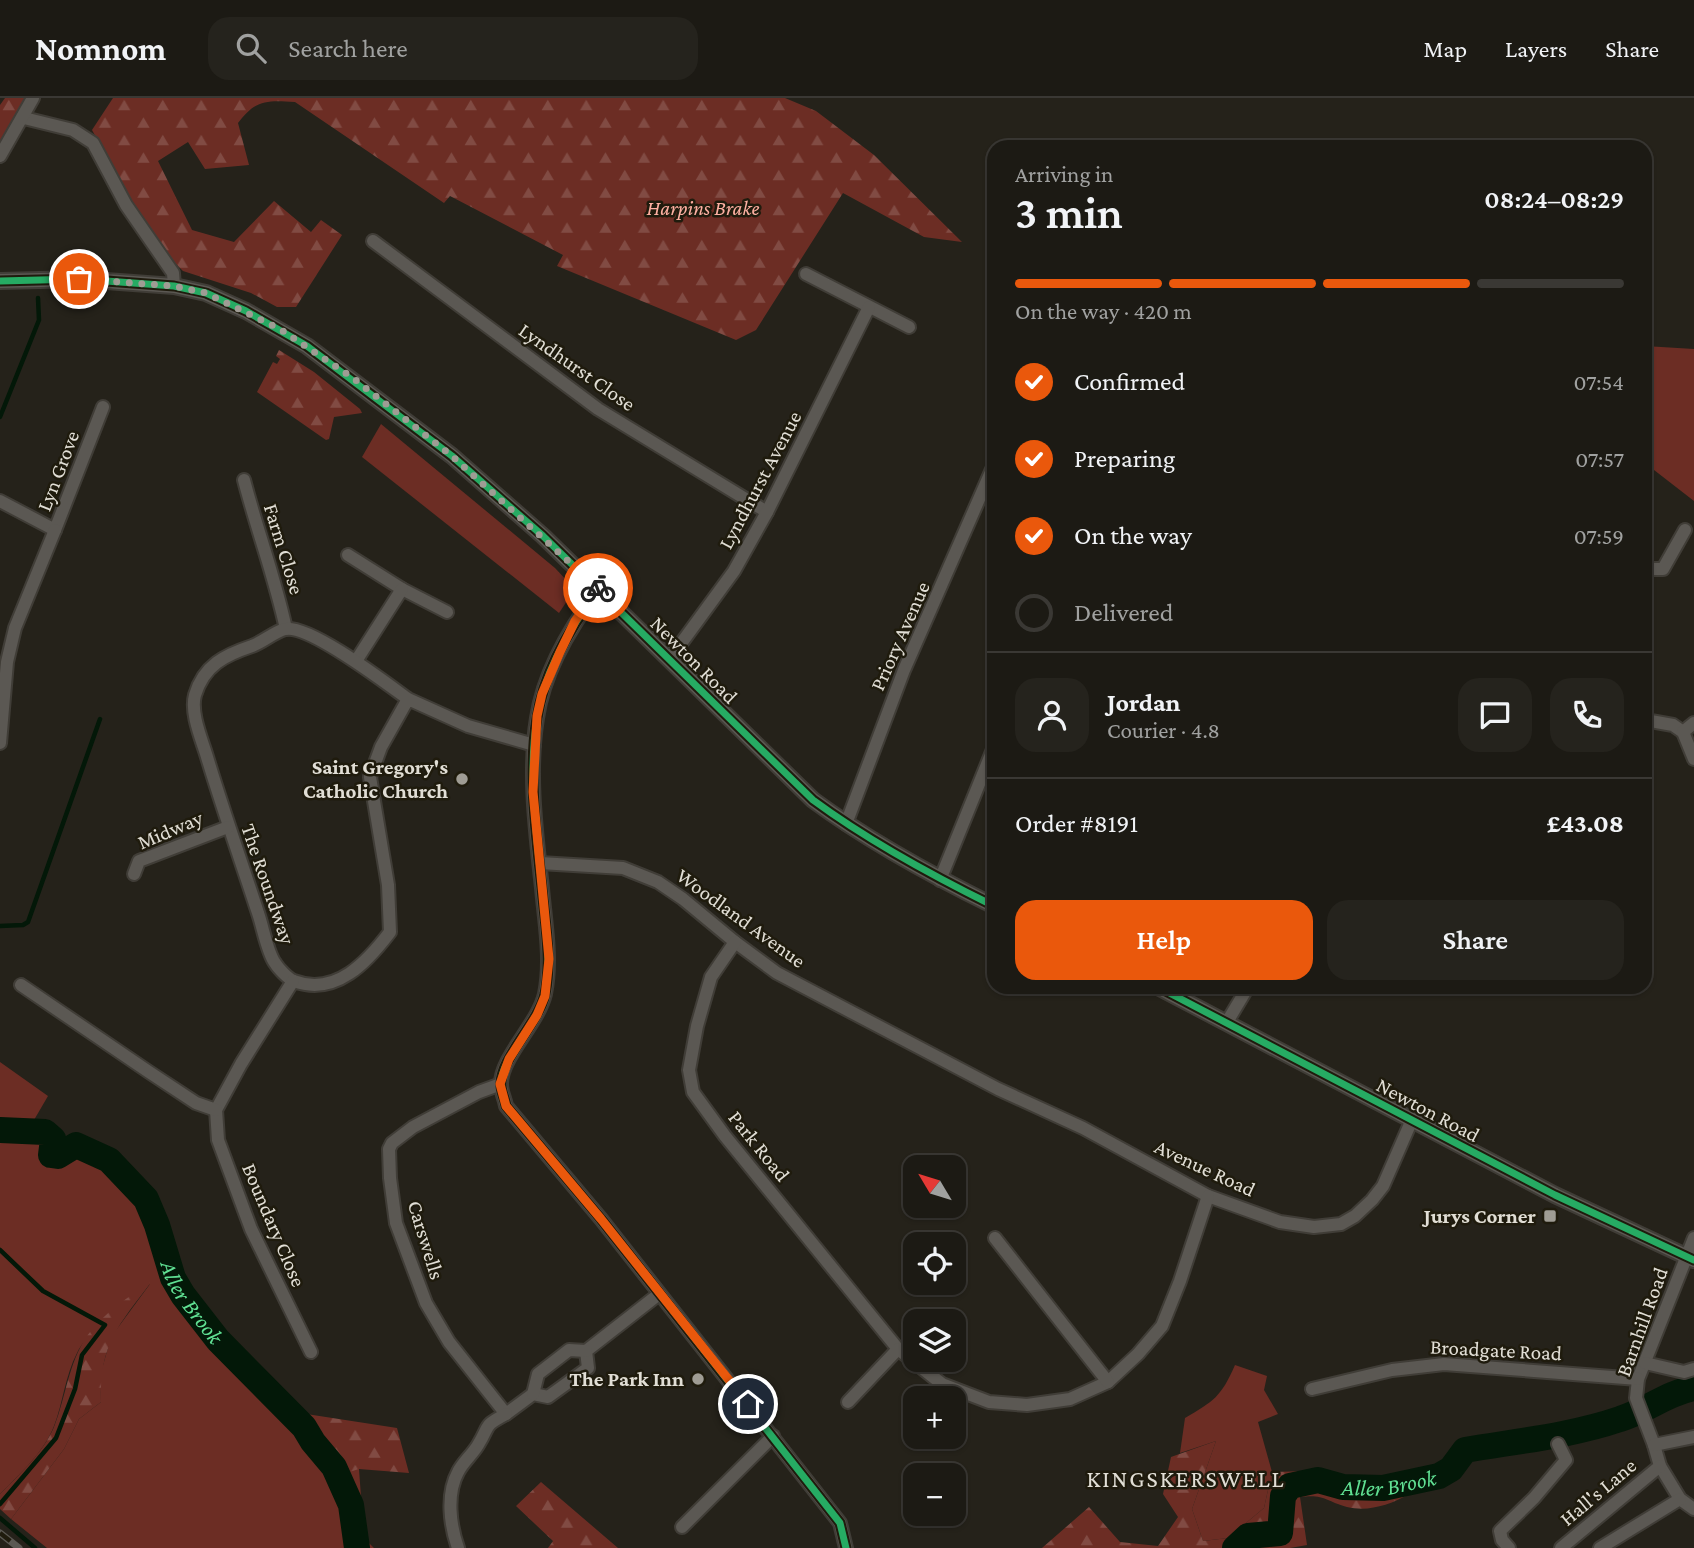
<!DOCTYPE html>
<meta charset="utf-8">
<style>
body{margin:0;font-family:"Crimson Pro",serif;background:#25231d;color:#f1f3f6;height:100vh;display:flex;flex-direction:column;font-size:26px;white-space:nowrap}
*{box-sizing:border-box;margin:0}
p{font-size:23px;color:#a0a1a0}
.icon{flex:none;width:38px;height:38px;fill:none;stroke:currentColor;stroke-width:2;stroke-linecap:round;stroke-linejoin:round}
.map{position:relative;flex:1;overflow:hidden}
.panel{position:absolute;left:987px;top:42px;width:665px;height:854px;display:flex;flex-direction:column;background:#1c1a14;border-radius:21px;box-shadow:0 2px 5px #0004,0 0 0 2px #3a3834}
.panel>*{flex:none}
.needle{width:46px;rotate:308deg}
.fabs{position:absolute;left:903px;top:1057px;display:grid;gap:14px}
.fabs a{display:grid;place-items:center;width:63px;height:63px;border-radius:14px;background:#1c1a14;box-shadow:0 2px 5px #0004,0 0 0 2px #3a3834;font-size:35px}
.pin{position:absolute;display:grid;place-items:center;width:60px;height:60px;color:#fff;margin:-30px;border:4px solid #fff;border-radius:50%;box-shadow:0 2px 7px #0007}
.courier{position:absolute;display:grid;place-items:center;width:70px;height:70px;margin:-35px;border:5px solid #ea580c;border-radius:50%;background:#fff;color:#222;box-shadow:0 2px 9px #0007}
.head em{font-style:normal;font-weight:600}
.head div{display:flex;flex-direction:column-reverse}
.head{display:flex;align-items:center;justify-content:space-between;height:119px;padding:0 28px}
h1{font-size:46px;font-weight:600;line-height:52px}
.bar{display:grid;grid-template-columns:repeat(4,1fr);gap:10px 7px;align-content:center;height:84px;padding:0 28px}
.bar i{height:9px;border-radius:5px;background:#3a3834}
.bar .on{background:#ea580c}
.bar p{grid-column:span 4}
.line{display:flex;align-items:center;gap:18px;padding:0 28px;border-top:2px solid #3a3834}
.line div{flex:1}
.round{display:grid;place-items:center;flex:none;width:74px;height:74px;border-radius:21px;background:#25231d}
ol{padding:0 28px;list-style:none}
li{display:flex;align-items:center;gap:21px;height:77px}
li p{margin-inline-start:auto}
li .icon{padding:7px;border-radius:50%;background:#ea580c;color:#fff;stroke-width:4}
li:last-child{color:#a0a1a0}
li i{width:38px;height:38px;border:4px solid #3a3834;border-radius:50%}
.primary-button{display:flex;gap:14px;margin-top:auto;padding:14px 28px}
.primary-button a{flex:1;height:80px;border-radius:21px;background:#ea580c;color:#fff;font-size:28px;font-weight:600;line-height:80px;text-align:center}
.primary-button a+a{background:#25231d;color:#f1f3f6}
header{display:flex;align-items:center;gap:42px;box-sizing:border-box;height:98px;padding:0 35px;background:#1c1a14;border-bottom:2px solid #3a3834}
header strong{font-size:33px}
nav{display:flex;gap:38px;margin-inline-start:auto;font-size:24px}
.search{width:490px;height:63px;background:#25231d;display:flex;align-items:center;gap:18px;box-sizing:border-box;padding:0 24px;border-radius:21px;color:#a0a1a0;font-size:26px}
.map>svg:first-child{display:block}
.grass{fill:#6c2d24}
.forest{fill:url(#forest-firs)}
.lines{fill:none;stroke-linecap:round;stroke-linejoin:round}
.stream{stroke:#031808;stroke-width:4.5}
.river{stroke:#031808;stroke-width:26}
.minor-casing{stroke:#403d37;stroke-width:16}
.tertiary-casing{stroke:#403d37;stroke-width:18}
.minor{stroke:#5b5853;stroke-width:12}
.tertiary{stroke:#5b5853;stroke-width:14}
.rail-casing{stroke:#5b5953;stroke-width:7}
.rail{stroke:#1f1b0d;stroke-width:4.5;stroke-dasharray:13;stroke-linecap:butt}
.cycleway-casing{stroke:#1f1b0d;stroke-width:11}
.cycleway{stroke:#26ab63;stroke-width:7}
.done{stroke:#9f9c94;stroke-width:7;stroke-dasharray:0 12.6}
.route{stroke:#ea580c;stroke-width:9}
.poi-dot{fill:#9f9c94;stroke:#1f1b0d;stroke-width:2.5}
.labels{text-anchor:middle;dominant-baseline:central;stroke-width:5;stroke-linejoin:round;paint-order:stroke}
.park-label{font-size:21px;font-style:italic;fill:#feb0a2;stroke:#1f1b0d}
.street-label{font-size:21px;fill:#e1ded5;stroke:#1f1b0d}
.poi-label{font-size:21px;font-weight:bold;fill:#e1ded5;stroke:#1f1b0d;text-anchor:end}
.water-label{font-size:23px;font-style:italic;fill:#60e093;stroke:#1f1b0d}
.quarter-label{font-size:24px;letter-spacing:2px;fill:#e1ded5;stroke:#1f1b0d}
</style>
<header>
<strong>Nomnom</strong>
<div class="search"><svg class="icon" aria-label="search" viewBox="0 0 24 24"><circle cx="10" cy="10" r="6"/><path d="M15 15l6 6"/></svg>Search here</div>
<nav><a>Map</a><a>Layers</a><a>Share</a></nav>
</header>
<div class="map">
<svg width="1694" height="1450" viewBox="0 0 1694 1450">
<defs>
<pattern id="forest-firs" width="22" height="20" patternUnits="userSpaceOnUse" patternTransform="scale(1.75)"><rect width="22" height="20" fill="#6c2d24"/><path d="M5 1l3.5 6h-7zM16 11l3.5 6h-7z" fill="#814b43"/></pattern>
</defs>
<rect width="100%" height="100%" fill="#25221a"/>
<!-- grass -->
<g class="grass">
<path d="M1645,248l49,3v152l-49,-38z"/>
<path d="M381,326l174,144 16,17 2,7 -14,21 -197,-156z"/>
<path d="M0,964l48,34 -14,24 35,28 34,9 21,10 25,49 20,63 32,47 114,113 44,30 5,69 10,10h-327l-36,-29 53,-70 15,-30 22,-17 -1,-26 11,-39 39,-53c-19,10 -64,49 -73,69 -12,23 -14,50 -23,73 -10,26 -34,48 -54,68z"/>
<path d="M1235,1267l32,11 -3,14 14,24 -20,8 14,50 -8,36 -36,30 -25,3 -11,-32 24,-68 -36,12 5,-35c29,-17 36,-21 50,-53z"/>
</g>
<!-- forest -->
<g class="forest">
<path d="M5,0h28l-33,58v-51z"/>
<path d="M113,0h672l31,13 58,44 88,87 -38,-5 -81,-44 -87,137 -20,10 -179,-74 6,-11 -113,-59 -6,7 -149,-101c-29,-2 -40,-2 -57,21l11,42 -44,4 -17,-27 -30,19 34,69 42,12 40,-41 37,31 10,-12 21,15 -46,72h-19l-26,-14 -68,-22 -14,-14 -37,-55 -40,-72z"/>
<path d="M279,252l35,22 46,37 2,4 -28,4 -5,22 -3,1 -69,-48 16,-30 4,2 3,-5 -4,-3z"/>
<path d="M152,1183c-33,44 -53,63 -51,121l-22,17 -15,30 -53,70 -11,-10v-15c19,-19 43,-41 54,-67 12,-30 14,-63 33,-91 16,-23 42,-39 65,-55z"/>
<path d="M287,1313l110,17 12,45 -50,-4 -13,4z"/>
<path d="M1216,1343l-24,68 11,32 25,-3 36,-30 8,-36 39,-1 51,13 89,-15c-31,18 -66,47 -104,38 -22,-6 -22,-13 -47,-10l7,48 -17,3h-248l47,-41 31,35 38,4 20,-29 -15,-23 8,-37z"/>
<path d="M541,1384l77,66h-70l5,-7 -37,-35z"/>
</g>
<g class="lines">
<!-- stream -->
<g class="stream">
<path d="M0,319l39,-97 -1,-22"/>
<path d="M0,828l23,-1 5,-3 72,-203"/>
<path d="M0,1152l43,41 62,34 -23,30 -7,34 -19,49 -56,66"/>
<path d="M0,1420l35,30"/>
</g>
<!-- river -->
<g class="river">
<path id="s1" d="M0,1032l45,2 8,7 -2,16 7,1 18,-11 33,15 37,39 11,26 16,53 10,17 35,45 86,87 9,15 21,25 17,38 6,43"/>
<path id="s2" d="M1235,1450l13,-12 32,-3 3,-37 7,-10 28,-6 25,7 40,1 56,-12 12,-7 14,-19c52,-9 105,-14 155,-31 26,-8 47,-26 74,-31"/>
</g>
<defs>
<g id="minor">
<path d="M24,20l49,12 20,13 33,62 47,68 1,13"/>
<path d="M0,58l33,-58"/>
<path d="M373,143l225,168 169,103"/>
<path d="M806,176l103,53"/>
<path d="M244,382c13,50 31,98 42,149"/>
<path d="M0,403l55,29 48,-123"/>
<path d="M348,457l54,34 45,23"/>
<path d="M1645,471h18l22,-39"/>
<path d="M599,491c-28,37 -55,81 -62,129 -9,56 -1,114 5,170 3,35 10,71 3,106 -7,30 -45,64 -44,91 0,7 4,14 5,21l95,113 239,304 6,25"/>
<path d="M669,562l65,-89 33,-59 102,-205"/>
<path d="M356,563l46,-72"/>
<path d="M408,601c-22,-16 -99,-75 -123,-70 -11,3 -22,13 -33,17 -27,9 -48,19 -57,49 -5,18 7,45 12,62 16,53 34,104 51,156 5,14 9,39 17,50 3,5 13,16 19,18 42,16 74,-20 96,-49l-2,-47 -18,-108 11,-30 27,-48 60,27 66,19"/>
<path d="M1645,622l28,5 10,7"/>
<path d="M1694,625l-11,9 11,27"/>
<path d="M0,645l7,-81 8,-34 40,-98"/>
<path d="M846,726l58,-154 90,-205"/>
<path d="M540,765l83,5 35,14 25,17 52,43 42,31 221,116 85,39 125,68 72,26 34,5 27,-3 14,-8 17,-16 11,-14 28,-64"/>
<path d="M134,776l5,-13 89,-34"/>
<path d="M940,782l54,-133"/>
<path d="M735,844l-24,35 -14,49 -8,44 4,22 32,44 173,213 44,35 47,18 38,3 43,-6 38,-17 30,-28 24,-28 18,-45 28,-85"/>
<path d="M293,883l-52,83 -25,46 2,30 33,89 60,123"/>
<path d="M21,887l128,87 47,31 20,7"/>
<path d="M1227,924l21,-35"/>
<path d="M501,986l-22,8 -66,35 -21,16 -3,6 1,29 6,45 30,80 23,39 57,72 27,-20 15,3 40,-29 -2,-17 73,-57"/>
<path d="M995,1140l113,144"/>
<path d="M1694,1140l-56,141 -2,19 18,47 6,21 20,33 14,10"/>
<path d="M1645,1265l39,9 10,-3"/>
<path d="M1312,1291l80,-19 52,-6 194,15"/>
<path d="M533,1296l5,-20 31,-24 17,1"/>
<path d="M848,1304l50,-53"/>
<path d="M1654,1347l40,-8"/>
<path d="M682,1429l91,-91"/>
<path d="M458,1450c-8,-23 -12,-54 0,-76 5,-10 14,-17 20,-27 13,-21 4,-18 28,-31"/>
<path d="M1509,1450l-7,-8 -2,-9 34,-33 32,-38 -8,-16"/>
<path d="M1561,1450l99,-82"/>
<path d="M1600,1450l80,-49"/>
</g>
<g id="tertiary">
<path d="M0,183l79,-2 95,7 32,7 40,18 61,35 145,110 91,80 270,264c57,42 118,75 181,106"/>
<path d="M1158,889l397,208 139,65"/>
</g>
</defs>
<!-- minor casing -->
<use href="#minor" class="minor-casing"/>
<!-- tertiary casing -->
<use href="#tertiary" class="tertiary-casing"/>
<!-- minor -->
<use href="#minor" class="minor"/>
<!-- tertiary -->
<use href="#tertiary" class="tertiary"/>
<defs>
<path id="rail" d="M0,1435l19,15"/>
</defs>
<!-- rail casing -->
<use href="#rail" class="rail-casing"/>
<!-- rail -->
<use href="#rail" class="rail"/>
<defs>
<g id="cycleway">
<path d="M0,183l79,-2 95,7 32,7 40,18 61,35 145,110 91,80 270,264c57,42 118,75 181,106"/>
<path d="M599,491c-28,37 -55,81 -62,129 -9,56 -1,114 5,170 3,35 10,71 3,106 -7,30 -45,64 -44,91 0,7 4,14 5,21l95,113 239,304 6,25"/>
<path d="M1158,889l397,208 139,65"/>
</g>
</defs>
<!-- cycleway casing -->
<use href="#cycleway" class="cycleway-casing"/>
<!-- cycleway -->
<use href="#cycleway" class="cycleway"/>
</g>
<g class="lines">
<!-- done -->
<path class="done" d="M79,181l95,7 32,7 74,36 73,49 99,78 146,132"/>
<!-- route -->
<path class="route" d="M598,490l-23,33 -15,31 -18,42 -5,22 -4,76 16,167 -4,37 -8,19 -28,44 -9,25 6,22 95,113 147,185"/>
</g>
<!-- markers -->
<g class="poi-dot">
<circle cx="462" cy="681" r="7"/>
<rect x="1543" y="1111" width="14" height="14" rx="3.5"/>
<circle cx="698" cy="1281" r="7"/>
</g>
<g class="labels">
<!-- park labels -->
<g class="park-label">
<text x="703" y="110">Harpins Brake</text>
</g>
<!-- street labels -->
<g class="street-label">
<text transform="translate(577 269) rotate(35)">Lyndhurst Close</text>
<text transform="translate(58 373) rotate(-69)">Lyn Grove</text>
<text transform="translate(760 382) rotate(-62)">Lyndhurst Avenue</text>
<text transform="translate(284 451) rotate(73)">Farm Close</text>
<text transform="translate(900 538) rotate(-66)">Priory Avenue</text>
<text transform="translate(694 562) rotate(45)">Newton Road</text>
<text transform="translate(170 732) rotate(-23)">Midway</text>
<text transform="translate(268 786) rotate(71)">The Roundway</text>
<text transform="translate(741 820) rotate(36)">Woodland Avenue</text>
<text transform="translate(1428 1012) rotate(28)">Newton Road</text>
<text transform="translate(759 1048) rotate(51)">Park Road</text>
<text transform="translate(1205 1070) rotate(25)">Avenue Road</text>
<text transform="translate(274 1127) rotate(67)">Boundary Close</text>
<text transform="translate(426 1142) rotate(73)">Carswells</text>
<text transform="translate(1642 1224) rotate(-70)">Barnhill Road</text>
<text transform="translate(1496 1252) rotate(3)">Broadgate Road</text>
<text transform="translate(1598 1394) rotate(-40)">Hall's Lane</text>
</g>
<!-- poi labels -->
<g class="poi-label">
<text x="448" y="669">Saint Gregory's<tspan x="448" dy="24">Catholic Church</tspan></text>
<text x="1536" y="1118">Jurys Corner</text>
<text x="684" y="1281">The Park Inn</text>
</g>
<!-- water labels -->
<g class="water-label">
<text stroke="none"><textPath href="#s1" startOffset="304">Aller Brook</textPath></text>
<text stroke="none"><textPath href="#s2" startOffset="200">Aller Brook</textPath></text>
</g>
<!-- quarter labels -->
<g class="quarter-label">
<text x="1186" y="1380">KINGSKERSWELL</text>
</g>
</g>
</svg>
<div class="fabs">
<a><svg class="needle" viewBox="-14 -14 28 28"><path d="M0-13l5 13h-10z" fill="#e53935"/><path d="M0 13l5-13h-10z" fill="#a0a1a0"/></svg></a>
<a><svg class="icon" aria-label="locate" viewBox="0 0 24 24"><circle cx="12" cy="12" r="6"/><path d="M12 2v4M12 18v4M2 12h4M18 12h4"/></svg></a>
<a><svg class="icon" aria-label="layers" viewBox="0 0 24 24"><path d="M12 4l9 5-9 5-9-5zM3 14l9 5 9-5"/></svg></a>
<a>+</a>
<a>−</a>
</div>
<div class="pin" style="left:79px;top:181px;background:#ea580c"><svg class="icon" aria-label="bag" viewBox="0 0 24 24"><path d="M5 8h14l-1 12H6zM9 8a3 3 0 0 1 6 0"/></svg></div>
<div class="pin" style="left:748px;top:1306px;background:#1f2937"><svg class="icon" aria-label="home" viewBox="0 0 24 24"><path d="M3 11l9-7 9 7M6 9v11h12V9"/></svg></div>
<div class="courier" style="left:598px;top:490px"><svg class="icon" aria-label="bike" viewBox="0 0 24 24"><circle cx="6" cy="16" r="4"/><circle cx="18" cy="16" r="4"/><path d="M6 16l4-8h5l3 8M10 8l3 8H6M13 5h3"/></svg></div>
<section class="panel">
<div class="head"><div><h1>3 min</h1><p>Arriving in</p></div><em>08:24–08:29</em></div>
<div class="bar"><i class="on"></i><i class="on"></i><i class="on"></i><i></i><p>On the way · 420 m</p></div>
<ol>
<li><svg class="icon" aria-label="check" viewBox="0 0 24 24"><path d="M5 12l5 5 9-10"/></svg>Confirmed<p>07:54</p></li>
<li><svg class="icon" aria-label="check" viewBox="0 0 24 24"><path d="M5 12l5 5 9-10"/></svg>Preparing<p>07:57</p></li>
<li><svg class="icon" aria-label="check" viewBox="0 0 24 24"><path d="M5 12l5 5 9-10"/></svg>On the way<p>07:59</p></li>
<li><i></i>Delivered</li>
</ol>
<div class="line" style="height:126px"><a class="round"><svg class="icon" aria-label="person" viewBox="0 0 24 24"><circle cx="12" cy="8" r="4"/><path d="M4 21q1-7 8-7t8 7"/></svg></a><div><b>Jordan</b><p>Courier · 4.8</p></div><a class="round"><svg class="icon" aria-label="chat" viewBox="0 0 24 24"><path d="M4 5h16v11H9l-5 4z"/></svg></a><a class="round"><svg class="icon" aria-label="phone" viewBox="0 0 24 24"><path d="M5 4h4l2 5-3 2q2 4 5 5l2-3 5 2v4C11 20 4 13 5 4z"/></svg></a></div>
<div class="line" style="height:91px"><div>Order #8191</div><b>£43.08</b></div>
<div class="primary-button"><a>Help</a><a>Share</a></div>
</section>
</div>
